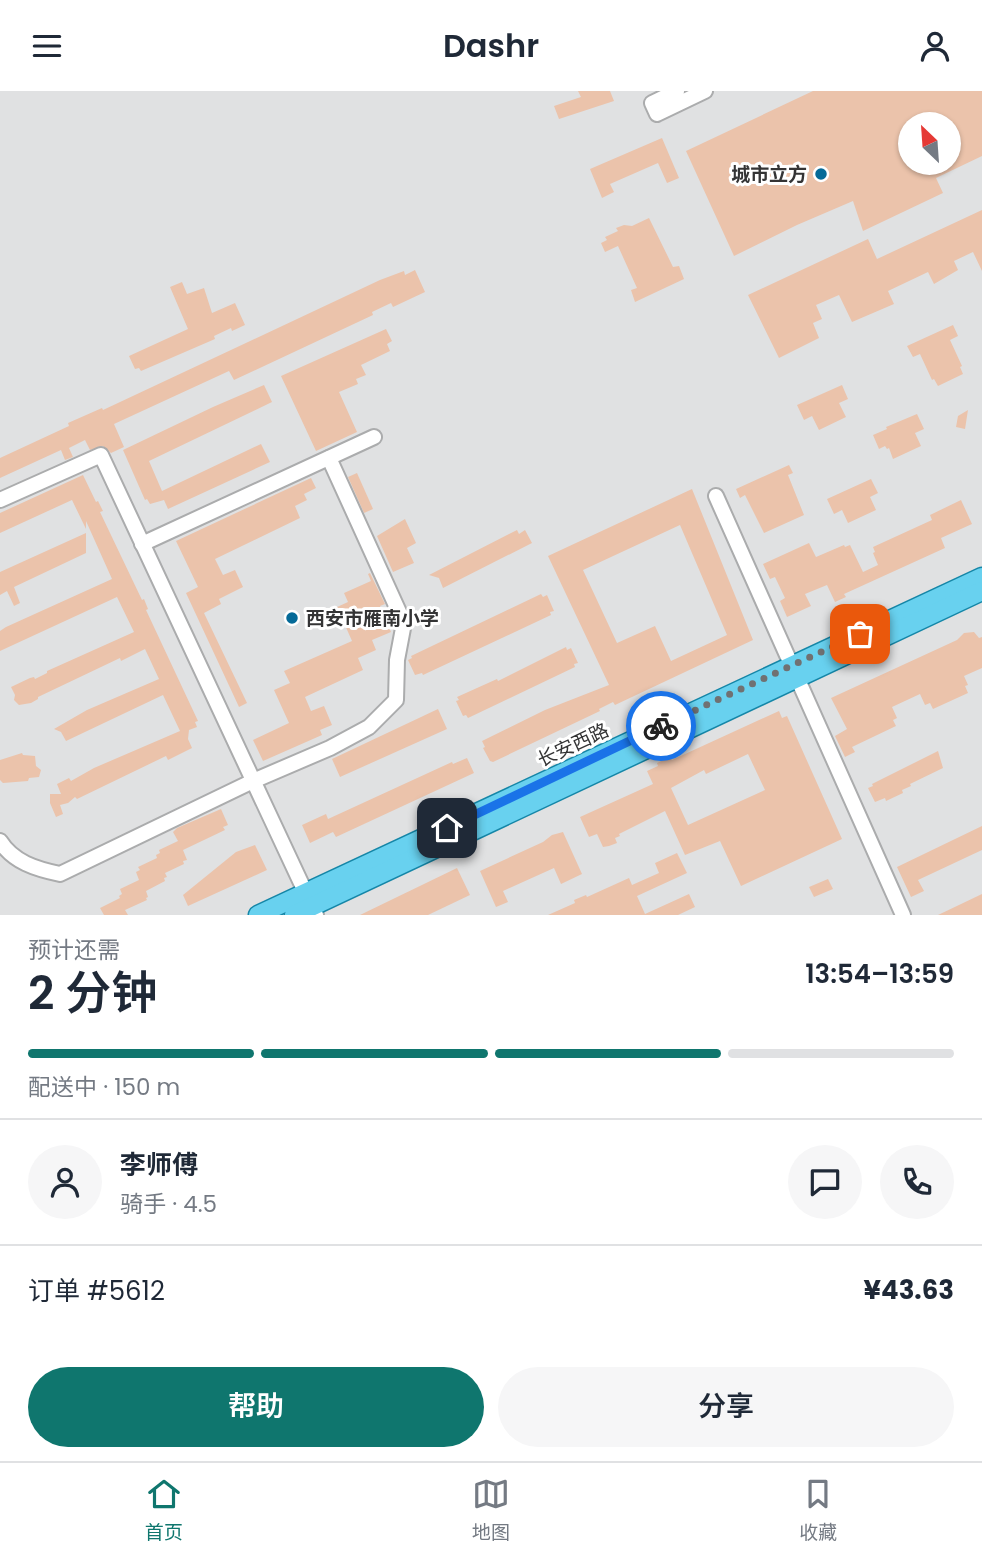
<!DOCTYPE html>
<html lang="zh">
<meta charset="utf-8">
<style>
body{margin:0;font-family:Poppins,"Noto Sans SC",sans-serif;background:#f6f6f7;color:#1f2937;height:100vh;display:flex;flex-direction:column;font-size:26px;white-space:nowrap}
*{box-sizing:border-box;margin:0}
p{font-size:23px;color:#747a83}
.icon{flex:none;width:38px;height:38px;fill:none;stroke:currentColor;stroke-width:2;stroke-linecap:round;stroke-linejoin:round}
.map{position:relative;height:824px;overflow:hidden}
.side{display:flex;flex-direction:column;background:#fff;flex:1}
.side>*{flex:none}
.needle{width:46px;rotate:335deg}
.tools{position:absolute;left:898px;top:21px;display:grid;gap:14px}
.tools a{display:grid;place-items:center;width:63px;height:63px;border-radius:50%;background:#fff;box-shadow:0 2px 5px #0004;font-size:35px}
.pin{position:absolute;display:grid;place-items:center;width:60px;height:60px;color:#fff;margin:-30px;border-radius:14px;box-shadow:0 4px 10px #0006}
.courier{position:absolute;display:grid;place-items:center;width:70px;height:70px;margin:-35px;border:5px solid #1a73e8;border-radius:50%;background:#fff;color:#222;box-shadow:0 2px 9px #0007}
.summary em{font-style:normal;font-weight:600}
.summary div{display:flex;flex-direction:column-reverse}
.summary{display:flex;align-items:center;justify-content:space-between;height:119px;padding:0 28px}
h1{font-size:46px;font-weight:600;line-height:52px}
.bar{display:grid;grid-template-columns:repeat(4,1fr);gap:10px 7px;align-content:center;height:84px;padding:0 28px}
.bar i{height:9px;border-radius:5px;background:#e0e1e3}
.bar .selected{background:#0f766e}
.bar p{grid-column:span 4}
.line{display:flex;align-items:center;gap:18px;padding:0 28px;border-top:2px solid #e0e1e3}
.line div{flex:1}
.round{display:grid;place-items:center;flex:none;width:74px;height:74px;border-radius:37px;background:#f6f6f7}
.action{display:flex;gap:14px;margin-top:auto;padding:14px 28px}
.action a{flex:1;height:80px;border-radius:42px;background:#0f766e;color:#fff;font-size:28px;font-weight:600;line-height:80px;text-align:center}
.action a+a{background:#f6f6f7;color:#1f2937}
header{display:flex;justify-content:space-between;align-items:center;height:91px;padding:0 28px;background:#fff;font-size:32px;font-weight:600}
.menu{display:flex;justify-content:space-around;align-items:center;height:98px;border-top:2px solid #e0e1e3;background:#fff;font-size:19px;color:#747a83}
.menu a{display:grid;justify-items:center;gap:4px}
.menu .selected{color:#0f766e}
.map>svg:first-child{display:block}
.building{fill:#ebc3ab;fill-rule:evenodd}
.lines{fill:none;stroke-linecap:round;stroke-linejoin:round}
.minor-casing{stroke:#abacad;stroke-width:18}
.major-casing{stroke:#1586a7;stroke-width:21}
.minor{stroke:#fff;stroke-width:14}
.major{stroke:#68d1ef;stroke-width:18}
.done{stroke:#707172;stroke-width:7;stroke-dasharray:0 12.6}
.route{stroke:#1a73e8;stroke-width:9}
.poi-dot{fill:#056a98;stroke:#fff;stroke-width:2.5}
.labels{text-anchor:middle;dominant-baseline:central;stroke-width:6;stroke-linejoin:round;paint-order:stroke}
.poi-label{font-size:19px;font-weight:bold;fill:#343435;stroke:#fff;text-anchor:end}
.street-label{font-size:19px;fill:#343435;stroke:#fff}
</style>
<header><svg class="icon" aria-label="menu" viewBox="0 0 24 24"><path d="M4 6h16M4 12h16M4 18h16"/></svg>Dashr<svg class="icon" aria-label="person" viewBox="0 0 24 24"><circle cx="12" cy="8" r="4"/><path d="M4 21q1-7 8-7t8 7"/></svg></header>
<div class="map">
<svg width="982" height="824" viewBox="0 0 982 824">
<rect width="100%" height="100%" fill="#e0e1e2"/>
<!-- building -->
<g class="building">
<path d="M578,0h32l4,10 -55,18 -5,-13 27,-9z"/>
<path d="M813,0h169v65l-46,22 7,15 -80,38 -10,-30 -56,24 -63,31 -48,-105zM910,33h38v39h-38z"/>
<path d="M662,47l17,40 -12,5 -9,-20 -48,21 4,8 -12,6 -12,-29z"/>
<path d="M982,119v61l-9,-19 -19,9 4,9 -24,14 -6,-12 -40,19 6,13 -42,18 -13,-27 -23,10 6,14 -9,4 6,15 -40,20 -31,-63 120,-56 9,20z"/>
<path d="M649,127l24,49 6,-1 5,13 -49,23 -4,-12 6,-2 -19,-42 -13,6 -4,-9 6,-3 -2,-3 13,-6 -2,-3 8,-3 8,1z"/>
<path d="M415,179l10,22 -32,15 -2,-4 -19,9 1,3 -139,65 -5,-9 -115,53 10,23 -13,6 -8,-7 -13,4 -5,-10 -16,8 4,9 -8,3 -4,-10 -61,28v-20l69,-32 -1,-3 34,-15 1,2 277,-130 24,-9 1,4z"/>
<path d="M182,191l5,12 17,-6 8,25 23,-10 10,22 -13,6 -1,-3 -17,8 1,3 -74,32 -2,-3 -4,1 -6,-13 59,-27 -18,-42z"/>
<path d="M953,234l5,11 -8,4 12,26 -2,1 3,7 -25,12 -4,-7 -2,1 -12,-26 -7,3 -6,-11z"/>
<path d="M386,238l6,12 -5,3 3,7 -29,14 5,10 -10,4 2,5 -19,8 18,40 -41,19 -35,-75z"/>
<path d="M264,294l8,17 -123,59 13,30 99,-47 9,18 -102,47 -4,-9 -14,4 -3,-5 -2,1 -22,-50 90,-43z"/>
<path d="M842,294l6,14 -9,4 7,14 -27,13 -7,-14 -8,4 -7,-15z"/>
<path d="M968,319l-3,19 -9,-2 2,-11z"/>
<path d="M917,323l7,15 -9,4 6,13 -28,13 -4,-11 -2,1 -2,-3 -6,3 -6,-14 14,-6 -1,-2z"/>
<path d="M789,374l4,8 -5,2 16,40 -40,18 -19,-38 -5,3 -4,-9z"/>
<path d="M357,382l16,36 -9,4 -16,-36z"/>
<path d="M83,384l13,27 2,-1 5,10 -3,1 42,88 2,-1 4,10 -2,1 52,111 -3,1 2,5 -8,3 -1,9 4,9 -24,12 -2,-4 -89,43 -2,-2 -7,6 -8,2 3,9 -7,3 -6,-14v-9h11l-4,-10 12,-6 2,3 23,-13 86,-37 -17,-36 -97,46 -5,-9 -7,-3 33,-19 72,-31 -14,-30 -24,12 -1,-3 -82,39v2l-7,4 -12,2 -5,-5 1,-5 -4,-8 19,-9 4,-1 1,2 12,-6v-2l87,-39 -17,-35 -117,54v-20l6,-4 106,-48 -26,-58v8l-14,-29 -72,33v-20z"/>
<path d="M311,387l5,10 -12,6 3,6 -12,6 5,12 -85,41 8,16 12,-5 8,17 -24,12 2,5 -17,9 43,90 -8,4 -53,-114 12,-6 -22,-46z"/>
<path d="M871,388l7,14 -8,4 6,13 -28,13 -6,-13 -8,4 -7,-15z"/>
<path d="M692,398l61,151 -138,65 -2,-3 -14,7 1,2 -107,51 -3,-1 -7,-13 2,-1 -3,-6 63,-31 64,-25 -61,-129zM680,434l47,110 -56,26 -16,-35 -38,17 -34,-73z"/>
<path d="M961,409l11,24 -31,14 4,10 -101,46 2,3 -11,5 -8,-17 -22,9 6,12 -24,11 -7,-16 5,-3 -10,-21 -5,2 -7,-15 46,-21 7,14 28,-12 1,2 5,-2 13,27 15,-7 -5,-12 2,-1 -2,-5 59,-27 -2,-5z"/>
<path d="M405,428l11,24 -9,5 7,15 -21,9 -16,-36z"/>
<path d="M517,439l2,4 6,-4 7,13 -89,45 -4,-10 -10,-3z"/>
<path d="M86,442v20l-72,34 6,16 -6,3 -7,-15 -7,4v-23z"/>
<path d="M370,482l15,31 -5,2 11,26 -19,8 4,10 -18,8 5,12 -58,27 6,14 13,-5 8,19 -12,5 2,5 -59,26 -10,-21 36,-17 -15,-33 16,-7 -6,-12 68,-30 -15,-34 11,-5 -4,-9 27,-12 -3,-7z"/>
<path d="M541,503l2,3 4,-2 7,16 -4,1 1,3 -128,60 -1,-2 -7,2 -7,-15 4,-2 -1,-2z"/>
<path d="M974,541l5,6 3,-1v31l-18,8 4,9 -3,1 3,7 -35,16 -3,-6 -5,2 -5,-11 -28,13 5,11 -4,2 3,6 -44,21 3,5 -10,5 -10,-21 12,-7 -16,-31 126,-58 7,-7z"/>
<path d="M566,556l1,3 4,-2 7,15 -4,1 1,3 -107,51 -2,-3 -3,1 -7,-15 3,-1 -2,-3 40,-18 1,2z"/>
<path d="M438,618l9,20 -107,48 -8,-18z"/>
<path d="M779,620l3,7 5,-2 55,123 -101,47 -21,-45 -35,14 -20,-44 -46,23 1,2 -5,2 2,5 -8,3 -6,1 -6,-13 -8,3 -9,-20 73,-33 -6,-13 11,-5 -1,-3 13,-6 2,3zM748,663l17,36 -77,35 -17,-37 33,-18 2,4z"/>
<path d="M938,660l5,17 -33,16 1,2 -9,4 1,3 -17,8 -1,-3 -10,4 -7,-14 5,-2 -1,-2z"/>
<path d="M22,662l1,2 12,1 1,10 5,4 -2,7 -10,1 -1,3 -25,2 -3,-3v-20z"/>
<path d="M467,667l7,15 -138,64 -3,-5 -23,11 -8,-18 24,-11 2,5 124,-57 1,2z"/>
<path d="M221,718l7,16 -5,2 2,3 -42,20 4,10 -4,1 1,3 -19,9 2,4 -3,1 1,3 -19,10 2,6 -2,1 1,2 -22,10 3,5h-24l-4,-7 20,-10 -1,-2 3,-2 -2,-5 19,-9 -3,-8 4,-2 -2,-3 19,-9 -1,-3 4,-2 -1,-3 19,-9 -5,-9 4,-4z"/>
<path d="M982,735v24l-64,30 6,11 -13,6 -14,-30z"/>
<path d="M563,741l19,42 -21,10 -7,-16 -51,23 5,11 -12,5 -16,-36 63,-29 9,-7z"/>
<path d="M255,754l12,25 -79,36 -5,-11 53,-43z"/>
<path d="M677,762l10,20 -50,23 8,18 44,-20 6,13 -17,8h-130l27,-12 -1,-3 12,-5 1,2 42,-19 3,7 27,-12 -4,-10z"/>
<path d="M457,777l13,27 -42,20h-68z"/>
<path d="M828,788l5,10 -19,8 -5,-10z"/>
<path d="M982,803v21h-44z"/>
</g>
<g class="lines">
<defs>
<g id="minor">
<path d="M677,0l-25,12 5,11 48,-23"/>
<path d="M716,405l187,419"/>
<path d="M0,409l101,-45 215,460"/>
<path d="M142,453l232,-107"/>
<path d="M0,750c13,21 36,28 60,33l193,-93 77,-33 39,-21 27,-27 1,-40 7,-37 -75,-165"/>
</g>
<g id="major">
<path d="M258,824l724,-338"/>
<path d="M294,824l688,-324"/>
</g>
</defs>
<!-- minor casing -->
<use href="#minor" class="minor-casing"/>
<!-- major casing -->
<use href="#major" class="major-casing"/>
<!-- minor -->
<use href="#minor" class="minor"/>
<!-- major -->
<use href="#major" class="major"/>
</g>
<g class="lines">
<!-- done -->
<path class="done" d="M661,635l199,-92"/>
<!-- route -->
<path class="route" d="M447,737l214,-102"/>
</g>
<!-- markers -->
<g class="poi-dot">
<circle cx="821" cy="83" r="7"/>
<circle cx="292" cy="527" r="7"/>
</g>
<g class="labels">
<!-- poi labels -->
<g class="poi-label">
<text x="807" y="83">城市立方</text>
<text x="306" y="527" text-anchor="start">西安市雁南小学</text>
</g>
<!-- street labels -->
<g class="street-label">
<text transform="translate(573 654) rotate(-25)">长安西路</text>
</g>
</g>
</svg>
<div class="tools">
<a><svg class="needle" viewBox="-14 -14 28 28"><path d="M0-13l5 13h-10z" fill="#e53935"/><path d="M0 13l5-13h-10z" fill="#747a83"/></svg></a>
</div>
<div class="pin" style="left:860px;top:543px;background:#ea580c"><svg class="icon" aria-label="bag" viewBox="0 0 24 24"><path d="M5 8h14l-1 12H6zM9 8a3 3 0 0 1 6 0"/></svg></div>
<div class="pin" style="left:447px;top:737px;background:#1f2937"><svg class="icon" aria-label="home" viewBox="0 0 24 24"><path d="M3 11l9-7 9 7M6 9v11h12V9"/></svg></div>
<div class="courier" style="left:661px;top:635px"><svg class="icon" aria-label="bike" viewBox="0 0 24 24"><circle cx="6" cy="16" r="4"/><circle cx="18" cy="16" r="4"/><path d="M6 16l4-8h5l3 8M10 8l3 8H6M13 5h3"/></svg></div>
</div>
<section class="side">
<div class="summary"><div><h1>2 分钟</h1><p>预计还需</p></div><em>13:54–13:59</em></div>
<div class="bar"><i class="selected"></i><i class="selected"></i><i class="selected"></i><i></i><p>配送中 · 150 m</p></div>
<div class="line" style="height:126px"><a class="round"><svg class="icon" aria-label="person" viewBox="0 0 24 24"><circle cx="12" cy="8" r="4"/><path d="M4 21q1-7 8-7t8 7"/></svg></a><div><b>李师傅</b><p>骑手 · 4.5</p></div><a class="round"><svg class="icon" aria-label="chat" viewBox="0 0 24 24"><path d="M4 5h16v11H9l-5 4z"/></svg></a><a class="round"><svg class="icon" aria-label="phone" viewBox="0 0 24 24"><path d="M5 4h4l2 5-3 2q2 4 5 5l2-3 5 2v4C11 20 4 13 5 4z"/></svg></a></div>
<div class="line" style="height:91px"><div>订单 #5612</div><b>¥43.63</b></div>
<div class="action"><a>帮助</a><a>分享</a></div>
</section>
<nav class="menu">
<a class="selected"><svg class="icon" aria-label="home" viewBox="0 0 24 24"><path d="M3 11l9-7 9 7M6 9v11h12V9"/></svg>首页</a>
<a><svg class="icon" aria-label="map" viewBox="0 0 24 24"><path d="M3 6l6-2 6 2 6-2v14l-6 2-6-2-6 2zM9 4v14M15 6v14"/></svg>地图</a>
<a><svg class="icon" aria-label="saved" viewBox="0 0 24 24"><path d="M7 4h10v16l-5-4-5 4z"/></svg>收藏</a>
</nav>
